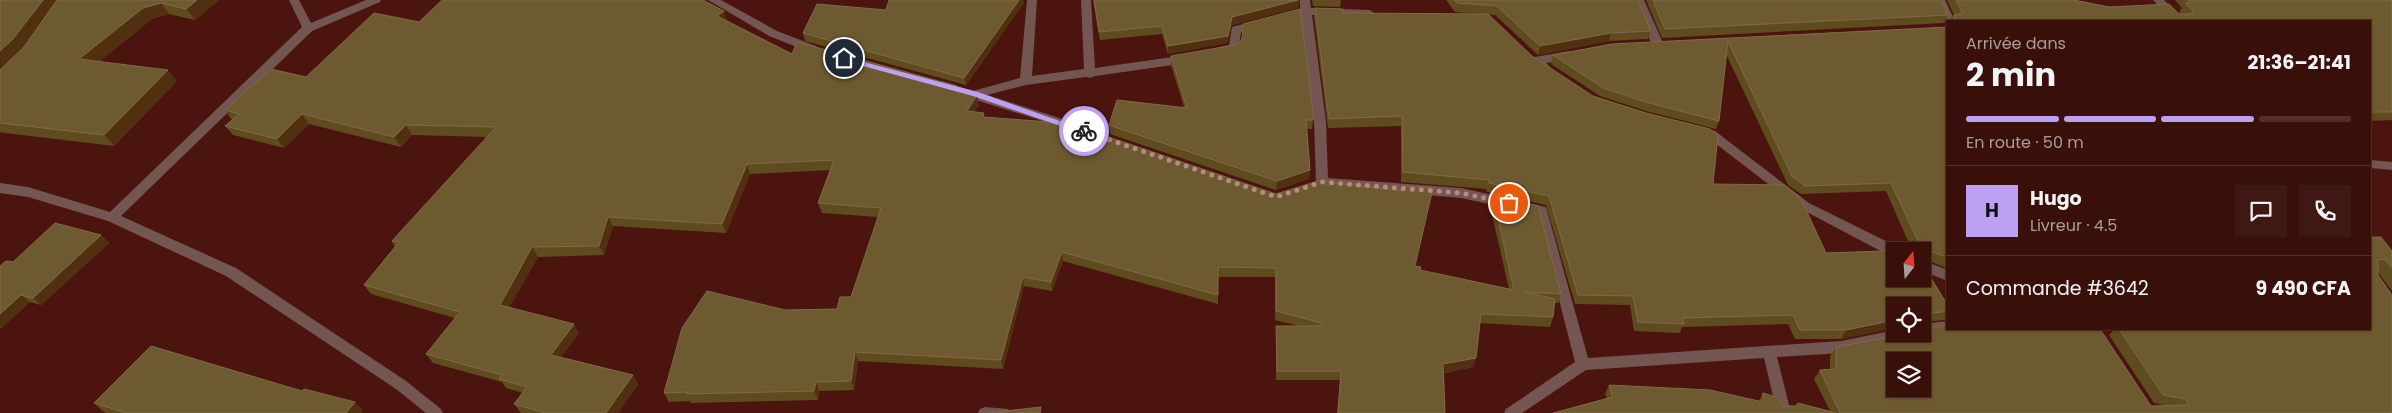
<!DOCTYPE html>
<html lang="fr">
<meta charset="utf-8">
<style>
body{margin:0;font-family:Poppins,sans-serif;background:#401813;color:#f1f3f6;height:100vh;display:flex;flex-direction:column;font-size:19px;white-space:nowrap}
*{box-sizing:border-box;margin:0}
p{font-size:16px;color:#ab9c9c}
.icon{flex:none;width:28px;height:28px;fill:none;stroke:currentColor;stroke-width:2;stroke-linecap:round;stroke-linejoin:round}
.map{position:relative;flex:1;overflow:hidden}
.panel{position:absolute;left:1946px;top:20px;width:425px;height:310px;display:flex;flex-direction:column;background:#390f0a;border-radius:0px;box-shadow:0 1px 4px #0004,0 0 0 1px #532f2b}
.panel>*{flex:none}
.needle{width:32px;rotate:17deg}
.controls{position:absolute;left:1886px;top:242px;display:grid;gap:10px}
.controls a{display:grid;place-items:center;width:45px;height:45px;border-radius:0px;background:#390f0a;box-shadow:0 1px 4px #0004,0 0 0 1px #532f2b;font-size:25px}
.pin{position:absolute;display:grid;place-items:center;width:42px;height:42px;color:#fff;margin:-21px;border:2px solid #fff;border-radius:50%;box-shadow:0 1px 5px #0007}
.courier{position:absolute;display:grid;place-items:center;width:50px;height:50px;margin:-25px;border:4px solid #bca0f2;border-radius:50%;background:#fff;color:#222;box-shadow:0 1px 6px #0007}
.summary em{font-style:normal;font-weight:700}
.summary div{display:flex;flex-direction:column-reverse}
.summary{display:flex;align-items:center;justify-content:space-between;height:85px;padding:0 20px}
h1{font-size:32px;font-weight:700;line-height:38px}
.bar{display:grid;grid-template-columns:repeat(4,1fr);gap:8px 5px;align-content:center;height:60px;padding:0 20px}
.bar i{height:6px;border-radius:4px;background:#532f2b}
.bar .on{background:#bca0f2}
.bar p{grid-column:span 4}
.line{display:flex;align-items:center;gap:12px;padding:0 20px;border-top:1px solid #532f2b}
.line div{flex:1}
.round{display:grid;place-items:center;flex:none;width:52px;height:52px;border-radius:0px;background:#401813}
.map>svg:first-child{display:block}
.lines{fill:none;stroke-linecap:round;stroke-linejoin:round}
.minor{fill:#735651;fill-rule:evenodd}
.wall{fill:#5e4c1e}
.shaded-wall{fill:#503010}
.building{fill:#6d5a30;stroke:#816b47;fill-rule:evenodd}
.route{fill:#bca0f2}
.done{stroke:#b58a83;stroke-width:5;stroke-dasharray:0 9}
</style>
<div class="map">
<svg width="2392" height="413" viewBox="0 0 2392 413">
<rect width="100%" height="100%" fill="#4c140e"/>
<g class="lines">
<!-- minor -->
<g class="minor">
<path d="M289,0h10l12,23 55,-23h15l-1,2 -68,29 -191,185 115,52 170,113 35,28 2,4h-17l-30,-24 -170,-113 -118,-55 -80,-24 -28,-4v-10l28,4 82,25 192,-185z"/>
<path d="M708,0h13l56,31 39,15 2,3 -6,4 -43,-17z"/>
<path d="M1027,0h10l-5,76 52,-7 -3,-69h10l4,68 92,-13 6,4 -6,4 -92,13 -5,2 -4,-1 -60,8 -39,10 85,27 2,3 -6,4 -130,-41 -2,-3 6,-4 31,10 47,-13z"/>
<path d="M1300,0h10l1,8 59,2 5,4 -5,4 -58,-3 14,107 2,56 133,10 85,19 42,151 253,-17 54,-11v4h16l-2,4 -68,15 -64,4 14,56h-14l-13,-55 -178,12 -64,43h-18l2,-4 69,-47 -38,-148 -76,-16 -143,-13 -2,-3 -2,-60 -13,-106 -16,5 -5,-4 1,-3 19,-5z"/>
<path d="M1634,0h10l19,43 -2,3 -4,1 -6,-4z"/>
<path d="M1935,0h10l10,21h-7l-2,3z"/>
<path d="M2153,0h11l21,21h-11z"/>
<path d="M1259,20l4,1 1,3 -1,3 -22,5 -3,19 -17,4 -4,-1 -2,-3 2,-3 12,-3 3,-18z"/>
<path d="M1569,51l6,4 -2,3 -27,5 5,5 -6,4 -16,-11 6,-4z"/>
<path d="M1703,128l12,3 94,72 91,45 1,3h-6v6l-5,-1 -89,-47 -94,-72 -8,-2 -2,-3z"/>
<path d="M2370,160l22,2v8l-22,-2z"/>
<path d="M1922,260l26,10v11l-26,-10z"/>
<path d="M1948,321v8l5,1 -31,6 -5,-2h5v-10z"/>
<path d="M985,407l23,2 2,4h-32l2,-4z"/>
</g>
</g>
<!-- wall -->
<g class="wall">
<path d="M0,0h219l-24,20 -26,-6 -17,5 -52,42 77,20 -63,65 -109,-13 -5,-1z"/>
<path d="M889,0h134l1,3 -58,82 -161,-44 -2,-8 83,-23z"/>
<path d="M1093,0h207l-2,8 -66,17 -5,18 -59,11 -6,-20 -62,6z"/>
<path d="M1312,0h29l-1,7 -27,-1z"/>
<path d="M1446,0h192l13,31 -3,8 -39,2 -71,14 -43,-40 -40,-3z"/>
<path d="M1646,0h296l6,15 -4,8 -282,15z"/>
<path d="M1947,0h127l35,7 71,7 -1,-2 3,-4 -7,-8h216l1,1v119l-22,1v-100h-420l4,-6z"/>
<path d="M1315,8l217,48 181,128 113,69 86,-3 -26,-59 -85,3 -13,-9 -62,-131 -7,67 -3,8 -70,-18 -46,-15 -49,-32 2,-9 59,-11 336,-17v242l-23,-10 -3,4v-12h-27l53,55v9l-4,5 -18,2 -2,5 227,79h17l-14,-3 -45,-68 6,-6h255v-92l22,14v40l-14,-19 14,141h-839l54,-15 -2,-4 4,-9 150,16 4,-8 19,13h14l2,-3 32,8 -16,-32 6,-9 10,-1v-13l6,-9 86,-13v-28h-27v23v-1l-54,11h-46l-7,-15 -106,3 -2,6 -46,-2 -4,-26 -55,-1 -29,-99 -59,-13 -1,-3 -85,-7v-56l-73,2 -14,-111z"/>
<path d="M724,11l3,10 65,33 165,32 1,4 21,15 -5,7 11,5 291,77 126,-3 1,-5 12,80 5,4 89,19 -19,-83 3,-9 68,97 -3,9h-3l-2,14 -3,10 -70,-4 -4,35 -3,9 -29,6 1,40h-108l3,-33h-64v-54h23l-24,-6v-43h-57v27l-155,-43 -11,30 -28,-5 -21,83 -145,-8 -4,29 -35,1 -1,9 -127,3 -1,-2 -21,1 -5,-9 121,-83 52,-1 14,-12 27,-80 -56,-4 -4,-10 12,-33 -80,4 -24,59 -113,-7 -9,29 -66,2 -29,50 70,26 -18,24 72,18 5,9 -20,29h-97l-7,-9 9,-11 -17,-5 -4,-6 -69,-19 -7,-9 29,-36 -84,-24 -7,-9 31,-38 -3,-6 96,-104 -76,-2 -11,12 -92,-23 -25,24 -51,-13 -8,-9 7,-6 -7,-10 81,-33 113,-55z"/>
<path d="M1171,56l142,64 -1,9h-5l3,41 -1,9 -33,11 -166,-56 -1,-9 75,-18 -13,-42z"/>
<path d="M101,235l8,8 -68,62 -11,-3 -30,27v-63z"/>
<path d="M302,391l53,11 8,9 -2,2h-254l-3,-1 -10,-9z"/>
</g>
<!-- shaded-wall -->
<g class="shaded-wall">
<path d="M43,0h18l-37,50 -24,22v-21z"/>
<path d="M197,0h22l-24,20 -9,-11z"/>
<path d="M1019,0h4l1,3 -58,82 -2,-7z"/>
<path d="M1298,0h2l-2,8 -66,17 -5,18 -59,11v-8l64,-29z"/>
<path d="M161,3l8,11 -17,5 -63,51 -10,-11 64,-51z"/>
<path d="M724,11l3,9 -6,5 -4,-9z"/>
<path d="M1611,33l-2,8 -71,14 2,-9z"/>
<path d="M168,70l9,11 -63,65 -10,-11z"/>
<path d="M977,95l2,10 -11,16 -1,-10z"/>
<path d="M302,114l7,10 -25,24 -7,-9z"/>
<path d="M406,125l6,10 -11,12 -7,-10z"/>
<path d="M747,164l3,10 -24,59 -4,-9z"/>
<path d="M1310,170l-1,9 -33,11 1,-9z"/>
<path d="M608,217l5,9 -9,29 -5,-9z"/>
<path d="M101,235l8,8 -68,62 -8,-7z"/>
<path d="M532,247l6,10 -32,57 -6,-9z"/>
<path d="M1062,252l1,9 -11,30 -1,-9z"/>
<path d="M1023,277l1,9 -21,83 -2,-9z"/>
<path d="M21,295l9,7 -30,27v-15z"/>
<path d="M1895,320v8l-54,11 5,-9z"/>
<path d="M574,324l5,9 -23,31 -5,-9z"/>
<path d="M855,352l3,9 -4,29 -3,-9z"/>
<path d="M1476,358l-3,9 -32,6 2,-9z"/>
<path d="M633,375l5,9 -20,29h-12z"/>
<path d="M816,382l3,9 -1,9 -4,-9z"/>
<path d="M355,402l8,9 -2,2h-15z"/>
</g>
<!-- building -->
<g class="building">
<path d="M0,0h43l-30,39 -13,12z"/>
<path d="M57,0h140l-11,9 -25,-6 -18,5 -64,51 89,11 -64,65 -104,-12v-53l24,-23z"/>
<path d="M442,0h261l21,11 -7,5 75,38 5,-12 160,44 -3,3 23,6 -10,16 17,2 -1,4 67,5 3,-4 223,76 42,-13 85,10v-5l30,2 -18,78 6,1 -1,3 94,20 -21,-93 45,9 23,88 -36,-2 30,7 -2,18 -72,-3 -5,44 -33,6 2,49h-107l3,-42h-64l-1,-45h46v-3l-46,-12v-43l-58,-1v28l-156,-43 -11,30 -28,-5 -22,83 -146,-8 -4,29 -35,1 -2,9 -127,3v-2l-23,1 18,-65 25,-37 78,19 52,-1 3,-12h11l30,-89 -63,-5 16,-43 -87,4 -25,60 -114,-7 -9,29 -67,1 -32,58 74,19 -23,31 82,20 -27,38h-61l-31,-9 13,-17 -28,-8 3,-4 -76,-21 34,-42 -96,-27 35,-43 -7,-1 104,-114 -90,-2 -12,12 -92,-23 -25,25 -52,-13 14,-12 -14,-4 46,-41 35,8 68,-64 45,9z"/>
<path d="M889,0h130l-55,78 -161,-45 14,-29 69,6z"/>
<path d="M1094,0h204l-66,17 -4,19 -60,10 -6,-20 -63,6z"/>
<path d="M1454,0h184l13,31 -40,2 -71,13 -43,-40 -40,-3z"/>
<path d="M1653,0h289l6,15 -283,14z"/>
<path d="M1956,0h118l35,7 60,-3 10,10h12l2,-3 -8,-8h6l-3,-3h203l1,1v111h-22v-91h-416v-6l7,-1 1,-2z"/>
<path d="M1315,8l28,1v4l145,1 44,42 61,40 53,17 64,16 8,6 -5,49 71,1 17,14 25,54 88,-3 2,1h-21v28h27v-16l26,43v5l-21,3 -1,9 -4,1v-18h-27v14l-49,10h-46l-7,-15 -110,3 1,6 -46,-2 -5,-26 -55,-1 -29,-99 -60,-13v-3l-86,-8 -1,-56 -73,3z"/>
<path d="M1300,9l13,104v7h-7l4,50 -33,11 -168,-56 8,-25 70,8 -16,-52 64,-11 7,-6 1,-15z"/>
<path d="M1948,27v231l-20,-8 -2,2v6l-35,-75 -86,3 -13,-10 -64,-135 -9,80 -70,-18 -46,-15 -50,-33 59,-11z"/>
<path d="M55,223l46,12 -68,63 -12,-3 -21,19v-48l6,-5 7,1z"/>
<path d="M2370,237h11l11,14v17l-7,-9 -7,1v15l14,20v118h-552l-20,-43 16,-1v-22l71,-13h15v-8l7,3 19,-4v4h152l51,77 38,-1 -4,-6 -22,-4 -44,-66h251zM1895,361h27v28h-27z"/>
<path d="M151,346l151,45 2,-2 51,13 -9,11h-220l-32,-10z"/>
<path d="M1609,385l101,5 53,12v-9l16,5 3,8h14l2,-3 38,10h-283l60,-16z"/>
<path d="M1041,407l-1,6h-52z"/>
</g>
<!-- route -->
<path class="route" d="M841,56l137,36 110,39 -7,2 -108,-37 -132,-36z"/>
<g class="lines">
<!-- done -->
<path class="done" d="M1084,131l192,66 46,-15 139,11 48,10"/>
</g>
</svg>
<div class="controls">
<a><svg class="needle" viewBox="-14 -14 28 28"><path d="M0-13l5 13h-10z" fill="#e53935"/><path d="M0 13l5-13h-10z" fill="#ab9c9c"/></svg></a>
<a><svg class="icon" aria-label="locate" viewBox="0 0 24 24"><circle cx="12" cy="12" r="6"/><path d="M12 2v4M12 18v4M2 12h4M18 12h4"/></svg></a>
<a><svg class="icon" aria-label="layers" viewBox="0 0 24 24"><path d="M12 4l9 5-9 5-9-5zM3 14l9 5 9-5"/></svg></a>
</div>
<div class="pin" style="left:1509px;top:203px;background:#ea580c"><svg class="icon" aria-label="bag" viewBox="0 0 24 24"><path d="M5 8h14l-1 12H6zM9 8a3 3 0 0 1 6 0"/></svg></div>
<div class="pin" style="left:844px;top:58px;background:#1f2937"><svg class="icon" aria-label="home" viewBox="0 0 24 24"><path d="M3 11l9-7 9 7M6 9v11h12V9"/></svg></div>
<div class="courier" style="left:1084px;top:131px"><svg class="icon" aria-label="bike" viewBox="0 0 24 24"><circle cx="6" cy="16" r="4"/><circle cx="18" cy="16" r="4"/><path d="M6 16l4-8h5l3 8M10 8l3 8H6M13 5h3"/></svg></div>
<section class="panel">
<div class="summary"><div><h1>2 min</h1><p>Arrivée dans</p></div><em>21:36–21:41</em></div>
<div class="bar"><i class="on"></i><i class="on"></i><i class="on"></i><i></i><p>En route · 50 m</p></div>
<div class="line" style="height:90px"><b class="round" style="background:#bca0f2;color:#111">H</b><div><b>Hugo</b><p>Livreur · 4.5</p></div><a class="round"><svg class="icon" aria-label="chat" viewBox="0 0 24 24"><path d="M4 5h16v11H9l-5 4z"/></svg></a><a class="round"><svg class="icon" aria-label="phone" viewBox="0 0 24 24"><path d="M5 4h4l2 5-3 2q2 4 5 5l2-3 5 2v4C11 20 4 13 5 4z"/></svg></a></div>
<div class="line" style="height:65px"><div>Commande #3642</div><b>9 490 CFA</b></div>
</section>
</div>
